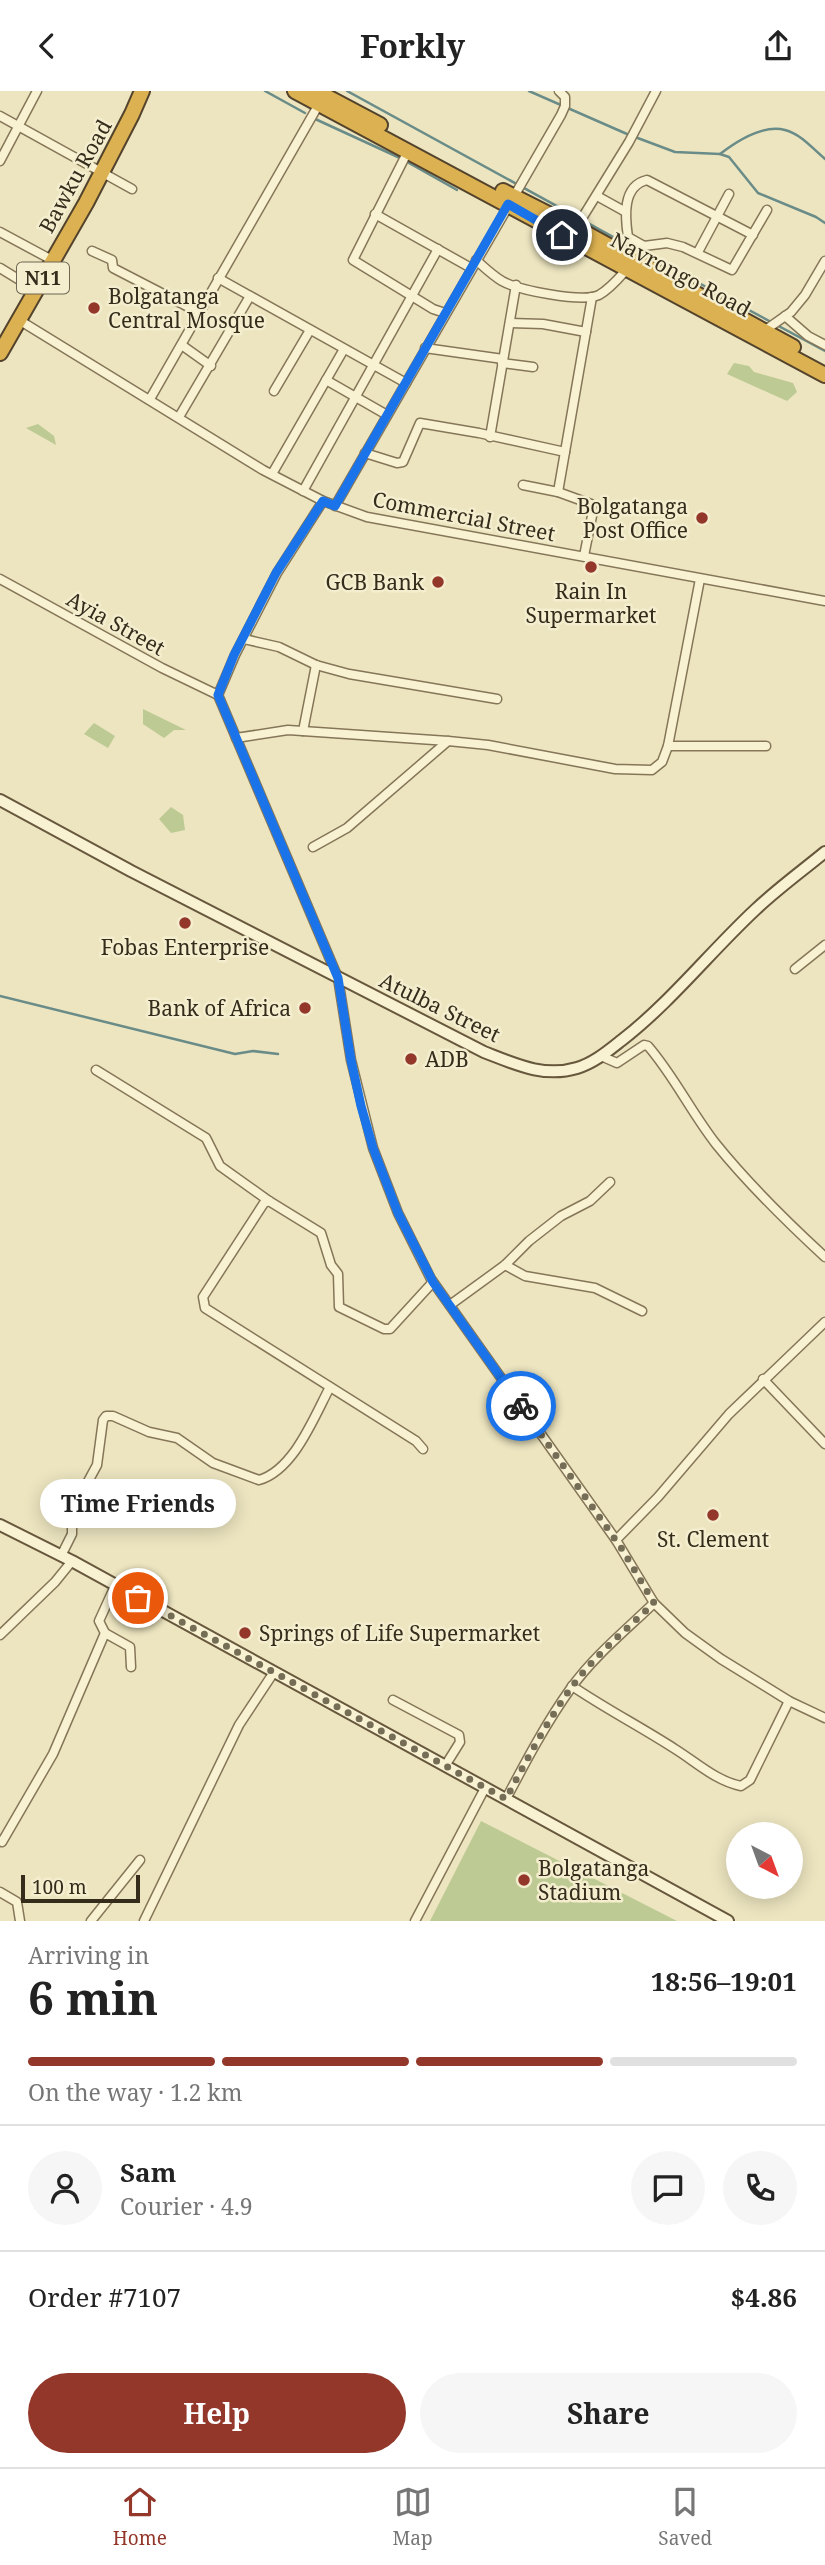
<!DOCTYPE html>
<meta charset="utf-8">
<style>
body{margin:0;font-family:"Noto Serif",serif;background:#f6f6f6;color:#222;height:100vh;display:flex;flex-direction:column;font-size:26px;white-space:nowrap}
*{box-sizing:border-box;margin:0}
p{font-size:23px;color:#767676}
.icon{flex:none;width:38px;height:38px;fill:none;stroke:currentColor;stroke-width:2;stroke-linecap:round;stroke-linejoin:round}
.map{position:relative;height:1830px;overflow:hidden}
.panel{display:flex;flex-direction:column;background:#fff;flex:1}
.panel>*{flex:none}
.needle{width:46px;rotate:139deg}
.fabs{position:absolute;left:726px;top:1731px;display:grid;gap:14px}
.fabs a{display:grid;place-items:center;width:77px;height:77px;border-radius:50%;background:#fff;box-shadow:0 4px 18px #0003;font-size:35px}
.scale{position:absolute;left:21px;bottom:18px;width:119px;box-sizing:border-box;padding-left:7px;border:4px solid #352c1c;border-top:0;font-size:19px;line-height:24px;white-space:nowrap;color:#352c1c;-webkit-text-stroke:5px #f4eecf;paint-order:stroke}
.pin{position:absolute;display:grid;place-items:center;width:60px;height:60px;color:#fff;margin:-30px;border:4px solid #fff;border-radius:50%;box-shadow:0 2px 7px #0007}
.courier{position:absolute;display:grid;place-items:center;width:70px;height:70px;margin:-35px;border:5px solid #1a73e8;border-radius:50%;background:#fff;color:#222;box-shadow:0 2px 9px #0007}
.bubble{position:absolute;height:49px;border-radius:24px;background:#fff;box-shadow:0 4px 18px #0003;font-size:23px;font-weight:700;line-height:49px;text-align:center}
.headline em{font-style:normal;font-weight:700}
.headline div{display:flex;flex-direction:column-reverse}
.headline{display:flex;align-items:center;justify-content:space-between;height:119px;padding:0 28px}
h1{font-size:46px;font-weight:700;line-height:52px}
.bar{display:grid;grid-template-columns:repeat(4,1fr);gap:10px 7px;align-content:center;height:84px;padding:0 28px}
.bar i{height:9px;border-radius:5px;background:#e0e0e0}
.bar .selected{background:#93372a}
.bar p{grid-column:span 4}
.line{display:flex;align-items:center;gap:18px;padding:0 28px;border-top:2px solid #e0e0e0}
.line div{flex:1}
.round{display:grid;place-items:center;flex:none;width:74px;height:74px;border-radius:37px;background:#f6f6f6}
.action{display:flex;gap:14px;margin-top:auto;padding:14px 28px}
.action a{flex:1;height:80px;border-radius:42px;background:#93372a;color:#fff;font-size:28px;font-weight:700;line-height:80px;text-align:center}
.action a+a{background:#f6f6f6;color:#222}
header{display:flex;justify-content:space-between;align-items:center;height:91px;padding:0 28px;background:#fff;font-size:32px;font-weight:700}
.tabs{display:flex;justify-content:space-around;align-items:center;height:98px;border-top:2px solid #e0e0e0;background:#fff;font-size:19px;color:#767676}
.tabs a{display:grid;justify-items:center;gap:4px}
.tabs .selected{color:#93372a}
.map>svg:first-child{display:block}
.green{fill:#bdca94}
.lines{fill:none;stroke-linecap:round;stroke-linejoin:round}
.stream{stroke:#6a8c88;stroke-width:2.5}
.street-casing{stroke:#857658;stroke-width:11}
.secondary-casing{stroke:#67573c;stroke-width:14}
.highway-casing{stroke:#53432d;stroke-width:18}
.street{stroke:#f8f2d3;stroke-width:8}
.secondary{stroke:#f8f2d3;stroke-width:10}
.highway{stroke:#dcb151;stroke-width:14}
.done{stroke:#756d55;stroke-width:7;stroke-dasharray:0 12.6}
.route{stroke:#1a73e8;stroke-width:9}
.poi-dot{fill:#93372a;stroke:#f4eecf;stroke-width:2.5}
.labels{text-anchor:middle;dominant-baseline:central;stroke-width:5;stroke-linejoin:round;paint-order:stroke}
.shield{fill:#f4eecf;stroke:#6e6652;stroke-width:2}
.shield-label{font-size:19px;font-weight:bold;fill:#352c1c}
.street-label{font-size:21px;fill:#352c1c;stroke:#f4eecf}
.poi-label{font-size:21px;fill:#352c1c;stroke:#f4eecf;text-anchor:start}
</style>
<header><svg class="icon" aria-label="back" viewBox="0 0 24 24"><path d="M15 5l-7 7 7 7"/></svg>Forkly<svg class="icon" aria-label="share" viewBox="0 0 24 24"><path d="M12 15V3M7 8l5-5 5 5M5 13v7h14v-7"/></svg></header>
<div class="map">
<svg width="825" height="1830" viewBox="0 0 825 1830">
<rect width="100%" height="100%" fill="#ede5c0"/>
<!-- green -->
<g class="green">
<path d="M734,272l15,3 5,6 39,11 4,9 -10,9 -60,-27z"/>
<path d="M38,333l16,12 2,9 -30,-17z"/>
<path d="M143,618l43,21h-12l-10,8 -21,-14z"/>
<path d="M94,632l21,13 -7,12 -24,-14z"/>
<path d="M171,716l12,8 2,15 -14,3 -12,-14z"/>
<path d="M481,1730l196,100h-247z"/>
</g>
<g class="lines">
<!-- stream -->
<g class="stream">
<path d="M265,0l40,22"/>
<path d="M347,0l290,159"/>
<path d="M529,0l98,43 48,18 45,2 9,3 29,36 58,24 9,6"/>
<path d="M313,27l87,40 57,32"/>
<path d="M720,63c17,-13 43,-30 65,-24 16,4 28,19 40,29"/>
<path d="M643,162l182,98"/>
<path d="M0,905l235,58 18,-3 25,3"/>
</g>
<defs>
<g id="street">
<path d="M0,25l132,73"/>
<path d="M408,60l-55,109 80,49 12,4"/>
<path d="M0,70l37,-70"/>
<path d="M597,105l27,15"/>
<path d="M375,123l96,54"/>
<path d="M576,137l53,-86 27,-51"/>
<path d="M0,141l52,28"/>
<path d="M644,155l-16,-9c-3,-20 -6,-51 19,-57l106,55"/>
<path d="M92,160l20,9 1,8 87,45"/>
<path d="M698,161l31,-58"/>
<path d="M476,169c8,7 16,15 26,21 16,9 80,22 97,14 11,-6 20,-17 28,-26"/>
<path d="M633,169l11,-14 23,-3 16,4 49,23 35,-60"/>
<path d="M0,177l36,22"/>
<path d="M218,187l188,105"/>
<path d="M785,225l23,20 17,9"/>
<path d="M19,229l244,150 60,31 44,16 458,84"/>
<path d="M510,232l33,1 43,8"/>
<path d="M764,240l27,-19 14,-17 20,-34"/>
<path d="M183,255l28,20"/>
<path d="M425,257l78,11"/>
<path d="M502,272l31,4"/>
<path d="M326,289l61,35"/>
<path d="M274,300l36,-61"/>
<path d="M150,308l169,-295"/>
<path d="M179,326l71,-121"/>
<path d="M490,346l26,-152"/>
<path d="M365,362l32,10 6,-1 17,-39 59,10 86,19"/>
<path d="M272,383l72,-125"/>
<path d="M523,394l35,7 33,12 2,7 -9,45"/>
<path d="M303,400l135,-242"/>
<path d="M558,401l34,-195"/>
<path d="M323,410l-46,72 -42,82 -17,40 120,283 13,82 22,88 25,65 33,66 185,261 38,63 31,30 36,26 68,42 36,17"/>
<path d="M335,415l226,-391 4,-9v-9l-6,-6"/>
<path d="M0,488l162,89 56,27"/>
<path d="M244,548l35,8 37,18 33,9 148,25"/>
<path d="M303,640l13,-66"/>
<path d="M236,647l52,-8 160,11 40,4 127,24 37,1 10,-8 6,-16 32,-167"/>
<path d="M668,655h98"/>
<path d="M313,756l34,-19 101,-87"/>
<path d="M795,878l30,-24"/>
<path d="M601,965l16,7 27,-18 4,1c26,30 43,66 68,98 33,41 70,77 109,113"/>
<path d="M96,979l110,68 14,28 49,35 52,32 10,32 7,9 1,33 45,22h6l43,-47"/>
<path d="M269,1110l-5,2 -61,94 2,11 211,133 7,8"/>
<path d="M505,1174l20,11 70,12 47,23"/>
<path d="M450,1214l55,-40 24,-24 32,-25 29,-15 20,-19"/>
<path d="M763,1288l62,65"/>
<path d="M616,1449l42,-43 71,-83 96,-92"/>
<path d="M61,1465l11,-22v-23l25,-46 6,-45 3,-4h7l36,16 28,6 36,25 46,17c35,-10 55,-63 71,-93"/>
<path d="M105,1542l25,14 1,20"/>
<path d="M0,1544l55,-53 17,-21"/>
<path d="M572,1595c34,23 69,41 103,63 21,13 41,32 66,37l9,-6 39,-79"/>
<path d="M393,1609l66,35 1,7 -15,24"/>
<path d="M506,1708c20,-38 40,-76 65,-111 23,-32 55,-58 83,-85"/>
<path d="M0,1750l2,1 51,-88 52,-121 -6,-12 16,-35"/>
<path d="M0,1801l17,10 3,19"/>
<path d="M91,1830l49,-61"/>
<path d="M144,1830l95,-196 35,-53"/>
<path d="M415,1830l70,-133"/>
</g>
<g id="secondary">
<path d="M0,709l131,71 353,181c31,12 60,26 93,16 17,-5 31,-17 45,-28 49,-38 88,-88 133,-130 22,-21 47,-39 70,-58"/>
<path d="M0,1434l72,36 656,360"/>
</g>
<g id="highway">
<path d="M295,0l530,284"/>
<path d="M316,0l64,34"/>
<path d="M503,100l73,37 217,119"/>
<path d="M0,262l86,-150 46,-89 10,-23"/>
</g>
</defs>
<!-- street casing -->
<use href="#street" class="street-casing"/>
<!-- secondary casing -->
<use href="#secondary" class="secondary-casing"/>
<!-- highway casing -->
<use href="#highway" class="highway-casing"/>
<!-- street -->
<use href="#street" class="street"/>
<!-- secondary -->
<use href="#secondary" class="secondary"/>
<!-- highway -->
<use href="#highway" class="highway"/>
</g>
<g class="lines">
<!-- done -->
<path class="done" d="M138,1507l368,201c20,-38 40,-76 65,-111 23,-32 55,-58 83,-85l-32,-54 -101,-143"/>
<!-- route -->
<path class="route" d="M521,1315l-88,-124 -35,-69 -25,-65 -12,-42 -10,-46 -13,-82 -120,-283 16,-40 42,-82 47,-72 12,5 173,-302 54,31"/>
</g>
<!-- markers -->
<g class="poi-dot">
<circle cx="94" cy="217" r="7"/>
<circle cx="702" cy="427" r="7"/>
<circle cx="591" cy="476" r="7"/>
<circle cx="438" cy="491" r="7"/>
<circle cx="185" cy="832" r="7"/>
<circle cx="305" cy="917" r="7"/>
<circle cx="411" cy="968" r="7"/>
<circle cx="713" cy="1424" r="7"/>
<circle cx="245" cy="1542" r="7"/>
<circle cx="524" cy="1789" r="7"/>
</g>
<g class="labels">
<!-- shield labels -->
<rect class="shield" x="17" y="171.5" width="52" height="31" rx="5"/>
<g class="shield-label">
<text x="43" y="187">N11</text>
</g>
<!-- street labels -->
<g class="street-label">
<text transform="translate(75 85) rotate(-61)">Bawku Road</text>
<text transform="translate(681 183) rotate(28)">Navrongo Road</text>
<text transform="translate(464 425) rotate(11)">Commercial Street</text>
<text transform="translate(116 532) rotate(29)">Ayia Street</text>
<text transform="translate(440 916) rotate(26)">Atulba Street</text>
</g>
<!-- poi labels -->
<g class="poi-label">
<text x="108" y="205">Bolgatanga<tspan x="108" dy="24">Central Mosque</tspan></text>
<text x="688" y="415" text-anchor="end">Bolgatanga<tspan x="688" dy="24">Post Office</tspan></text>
<text x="424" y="491" text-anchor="end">GCB Bank</text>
<text x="591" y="500" text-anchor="middle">Rain In<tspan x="591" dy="24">Supermarket</tspan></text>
<text x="185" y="856" text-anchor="middle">Fobas Enterprise</text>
<text x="291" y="917" text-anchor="end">Bank of Africa</text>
<text x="425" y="968">ADB</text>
<text x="713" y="1448" text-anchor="middle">St. Clement</text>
<text x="259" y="1542">Springs of Life Supermarket</text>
<text x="538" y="1777">Bolgatanga<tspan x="538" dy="24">Stadium</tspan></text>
</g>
</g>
</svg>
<div class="fabs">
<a><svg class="needle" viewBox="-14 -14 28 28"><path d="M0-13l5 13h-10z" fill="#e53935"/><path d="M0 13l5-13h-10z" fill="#767676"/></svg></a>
</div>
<div class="scale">100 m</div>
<div class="pin" style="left:138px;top:1507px;background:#ea580c"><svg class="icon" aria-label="bag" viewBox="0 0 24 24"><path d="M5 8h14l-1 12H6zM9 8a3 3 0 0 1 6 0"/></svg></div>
<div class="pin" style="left:562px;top:144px;background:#1f2937"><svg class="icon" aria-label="home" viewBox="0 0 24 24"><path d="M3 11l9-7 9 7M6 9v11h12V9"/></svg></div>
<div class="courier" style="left:521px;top:1315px"><svg class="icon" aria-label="bike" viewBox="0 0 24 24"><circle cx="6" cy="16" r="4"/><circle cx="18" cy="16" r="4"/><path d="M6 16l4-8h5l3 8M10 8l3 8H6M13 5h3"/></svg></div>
<div class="bubble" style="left:40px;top:1388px;width:196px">Time Friends</div>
</div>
<section class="panel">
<div class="headline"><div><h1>6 min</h1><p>Arriving in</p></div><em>18:56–19:01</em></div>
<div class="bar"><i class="selected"></i><i class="selected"></i><i class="selected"></i><i></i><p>On the way · 1.2 km</p></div>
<div class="line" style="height:126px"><a class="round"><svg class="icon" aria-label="person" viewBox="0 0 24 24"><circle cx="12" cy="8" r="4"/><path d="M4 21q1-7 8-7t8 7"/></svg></a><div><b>Sam</b><p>Courier · 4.9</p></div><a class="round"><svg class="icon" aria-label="chat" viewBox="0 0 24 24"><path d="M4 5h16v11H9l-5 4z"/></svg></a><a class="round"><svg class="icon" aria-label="phone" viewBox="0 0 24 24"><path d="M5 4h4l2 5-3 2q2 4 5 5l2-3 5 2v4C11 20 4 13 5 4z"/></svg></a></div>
<div class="line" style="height:91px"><div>Order #7107</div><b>$4.86</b></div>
<div class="action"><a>Help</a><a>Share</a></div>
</section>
<nav class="tabs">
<a class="selected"><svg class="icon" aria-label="home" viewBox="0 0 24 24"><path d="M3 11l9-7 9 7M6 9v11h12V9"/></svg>Home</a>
<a><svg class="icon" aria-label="map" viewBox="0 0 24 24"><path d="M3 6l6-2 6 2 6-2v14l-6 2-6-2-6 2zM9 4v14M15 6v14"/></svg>Map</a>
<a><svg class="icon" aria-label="saved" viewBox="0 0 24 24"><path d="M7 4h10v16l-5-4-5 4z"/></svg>Saved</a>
</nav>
